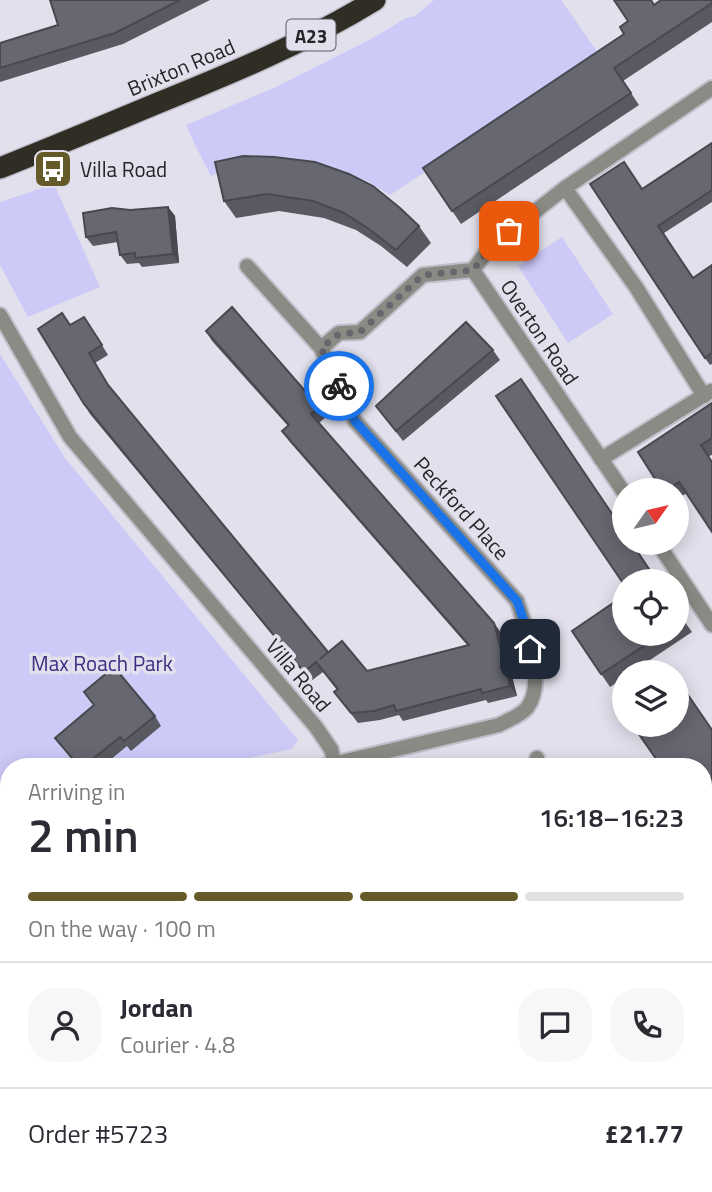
<!DOCTYPE html>
<meta charset="utf-8">
<style>
body{margin:0;font-family:"Titillium Web",sans-serif;background:#f7f7f7;color:#2b2b33;height:100vh;display:flex;flex-direction:column;font-size:26px;white-space:nowrap}
*{box-sizing:border-box;margin:0}
p{font-size:23px;color:#7c7c81}
.icon{flex:none;width:38px;height:38px;fill:none;stroke:currentColor;stroke-width:2;stroke-linecap:round;stroke-linejoin:round}
.map{position:relative;flex:1;overflow:hidden}
.side{position:absolute;left:0px;top:758px;width:712px;height:436px;display:flex;flex-direction:column;background:#fff;border-radius:28px 28px 0 0;box-shadow:0 4px 18px #0003}
.side>*{flex:none}
.needle{width:46px;rotate:56deg}
.controls{position:absolute;left:612px;top:478px;display:grid;gap:14px}
.controls a{display:grid;place-items:center;width:77px;height:77px;border-radius:50%;background:#fff;box-shadow:0 4px 18px #0003;font-size:35px}
.pin{position:absolute;display:grid;place-items:center;width:60px;height:60px;color:#fff;margin:-30px;border-radius:14px;box-shadow:0 4px 10px #0006}
.courier{position:absolute;display:grid;place-items:center;width:70px;height:70px;margin:-35px;border:5px solid #1a73e8;border-radius:50%;background:#fff;color:#222;box-shadow:0 2px 9px #0007}
.head em{font-style:normal;font-weight:600}
.head div{display:flex;flex-direction:column-reverse}
.head{display:flex;align-items:center;justify-content:space-between;height:119px;padding:0 28px}
h1{font-size:46px;font-weight:600;line-height:52px}
.bar{display:grid;grid-template-columns:repeat(4,1fr);gap:10px 7px;align-content:center;height:84px;padding:0 28px}
.bar i{height:9px;border-radius:5px;background:#e1e1e2}
.bar .current{background:#645b28}
.bar p{grid-column:span 4}
.line{display:flex;align-items:center;gap:18px;padding:0 28px;border-top:2px solid #e1e1e2}
.line div{flex:1}
.round{display:grid;place-items:center;flex:none;width:74px;height:74px;border-radius:28px;background:#f7f7f7}
.map>svg:first-child{display:block}
.green{fill:#cdcaf8}
.lines{fill:none;stroke-linecap:round;stroke-linejoin:round}
.street-casing{stroke:#bfbec9;stroke-width:18}
.highway-casing{stroke:#bfbec9;stroke-width:24}
.street{stroke:#8b8b85;stroke-width:14}
.highway{stroke:#2f2d24;stroke-width:21}
.wall{fill:#595961}
.shaded-wall{fill:#48484f}
.building{fill:#676771;stroke:#48484f;stroke-width:2}
.done{stroke:#67666d;stroke-width:7;stroke-dasharray:0 12.6}
.route{stroke:#1a73e8;stroke-width:9}
.labels{text-anchor:middle;dominant-baseline:central;stroke-width:7;stroke-linejoin:round;paint-order:stroke}
.shield{fill:#e1e0ec;stroke:#5d5c64;stroke-width:2}
.shield-label{font-size:19px;font-weight:bold;fill:#252429}
.street-label{font-size:21px;fill:#252429;stroke:#e1e0ec}
.poi-label{font-size:21px;fill:#252429;stroke:#e1e0ec;text-anchor:start}
.park-label{font-size:21px;fill:#3f2c83;stroke:#e1e0ec}
</style>
<div class="map">
<svg width="712" height="1192" viewBox="0 0 712 1192">
<rect width="100%" height="100%" fill="#e1e0ec"/>
<!-- green -->
<g class="green">
<path d="M434,0h127l40,57 -211,138 -21,-13 -23,-10 -26,-7 -90,3 -19,8 -16,-31 -9,-20 90,-38 97,-49 33,-20 9,-2z"/>
<path d="M54,184l46,103 -72,30 -28,-52v-63z"/>
<path d="M562,237l51,77 -45,29 -50,-77z"/>
<path d="M0,354l65,104 233,282 -6,9 -82,17h-201v36l-9,-1z"/>
</g>
<g class="lines">
<defs>
<g id="street">
<path d="M565,188l71,99 68,109"/>
<path d="M247,266l74,82 34,73 162,180c9,27 30,81 10,107 -7,8 -19,12 -28,17l-175,41"/>
<path d="M473,270l18,-24 74,-58 147,-100"/>
<path d="M473,270l152,224"/>
<path d="M0,315l70,122 246,290 15,22 4,15"/>
<path d="M321,348l18,-15 21,-1 63,-57 50,-5"/>
<path d="M601,459l110,-68"/>
<path d="M657,542l55,83"/>
<path d="M537,758l2,8"/>
<path d="M0,839l9,-2"/>
<path d="M704,1077l8,-8"/>
<path d="M0,1087l9,-16"/>
<path d="M0,1126l9,2"/>
<path d="M139,1185l10,7"/>
<path d="M606,1185l2,7"/>
<path d="M418,1192l5,-7"/>
</g>
<path id="highway" d="M0,168c53,-21 105,-43 158,-65 74,-30 149,-61 217,-103"/>
</defs>
<!-- street casing -->
<use href="#street" class="street-casing"/>
<!-- highway casing -->
<use href="#highway" class="highway-casing"/>
<!-- street -->
<use href="#street" class="street"/>
<!-- highway -->
<use href="#highway" class="highway"/>
</g>
<!-- wall -->
<g class="wall">
<path d="M50,0h160l-87,44 -123,38v-39l58,-18z"/>
<path d="M712,0v22l-89,59 16,24 -178,119 -38,-56 201,-134 30,-29z"/>
<path d="M712,143v59l-48,31 29,45 19,-13v99l-2,1 -5,-7 -63,-169z"/>
<path d="M215,162l204,64 12,17 -24,24 -26,-21 -25,-16 -32,-12 -45,-7 -43,7 -12,-17z"/>
<path d="M168,207l7,9 4,47 -37,4 -3,-4 -12,1 -7,-9 -2,-13 -25,4 -7,-9 44,-27z"/>
<path d="M70,324l21,3 17,28 -13,8 16,26 217,263 39,19 101,-25 -179,-205 -7,-10 6,-5 -76,-85 -6,-10 113,76 7,10 -7,6 175,200 7,10 16,63 -29,7 -2,-3 -83,21 -4,-6 -19,5 -22,3 -24,-31 3,-2 -14,-18 -12,9 -221,-267 -6,-10z"/>
<path d="M493,350l7,10 -97,81 -27,-35z"/>
<path d="M712,403v52l-3,1 -22,37 -10,6v-9h-15z"/>
<path d="M677,611l15,21 -60,40h-7v5l-15,10 -38,-56 53,3h52z"/>
<path d="M84,692l71,24 6,10 -30,25 -4,-5 -24,20h-26l-22,-28 39,-32z"/>
<path d="M712,914v72l-6,4 -2,-4v-66z"/>
<path d="M712,1103v82l-8,7h-33l-7,-7h40v-75z"/>
</g>
<!-- shaded-wall -->
<g class="shaded-wall">
<path d="M168,207l7,9 4,47 -6,-9z"/>
<path d="M494,623l7,10 16,63 -7,-10z"/>
<path d="M0,893l6,8 -6,6z"/>
<path d="M9,1014v20l-9,20v-21z"/>
<path d="M392,1185h7l-6,7h-6z"/>
<path d="M478,1185h5l-5,7h-5z"/>
<path d="M562,1185h3l2,7h-3z"/>
</g>
<!-- building -->
<g class="building">
<path d="M50,0h130l-65,33 -115,35v-25l58,-18z"/>
<path d="M614,0h37l3,5 7,-5h51v3l-98,65 17,25 -179,118 -29,-43 201,-134 -4,-7 8,-6z"/>
<path d="M712,143v47l-54,36 35,52 19,-13v88l-7,5 -115,-174 34,-22 18,27z"/>
<path d="M243,156l31,1 41,5 34,12 24,12 27,22 19,18 -23,24 -27,-21 -25,-16 -31,-12 -46,-7 -43,7 -9,-39z"/>
<path d="M168,207l5,47 -38,4v-5l-15,2 -4,-23 -30,5 -3,-24 29,-5 18,2z"/>
<path d="M232,307l87,100 -8,7 183,209 16,63 -28,7 -1,-4 -85,22 -2,-6 -20,6 -23,2 -17,-21 4,-3 -22,-27 -12,10 -220,-268 -46,-75 24,-16 8,12 14,-8 18,28 -13,8 19,32 220,267 -8,7 22,-18 25,30 102,-26 -187,-214 7,-6 -83,-94z"/>
<path d="M466,322l27,28 -97,81 -20,-25z"/>
<path d="M521,379l104,154v9h6l26,39h-32v5l-129,-190z"/>
<path d="M712,403v35l-11,7 11,17v70l-33,-50 -12,8h-5l-24,-38z"/>
<path d="M625,595v39h37l-61,40 -29,-43z"/>
<path d="M677,611l6,8 -6,4z"/>
<path d="M114,667l41,49 -31,25 -4,-4 -36,29h-5l-24,-28 39,-33 -10,-13z"/>
<path d="M688,695l24,35v113l-8,-13v-64h-43l-25,-36 8,-6h33v-22z"/>
<path d="M0,881l6,5 -3,3 6,-6v17l-9,-7z"/>
<path d="M712,914v55l-8,5v-54z"/>
<path d="M9,960v54l-9,19v-63z"/>
<path d="M712,1103v47l-6,6 6,6v2l-8,8v-62z"/>
<path d="M212,1185h50l9,7h-50z"/>
<path d="M349,1185h43l-5,7h-44z"/>
<path d="M438,1185h40l-5,7h-41z"/>
<path d="M535,1185h27l2,7h-27z"/>
<path d="M666,1185h23l-8,7h-8z"/>
</g>
<g class="lines">
<!-- done -->
<path class="done" d="M339,386l-18,-38 18,-14 21,-2 63,-57 50,-5 18,-24 18,-15"/>
<!-- route -->
<path class="route" d="M339,386l16,35 162,180 8,23 5,25"/>
</g>
<!-- icons -->
<defs>
<symbol id="bus-square" viewBox="-11 -11 22 22"><rect x="-9" y="-9" width="18" height="18" rx="4" fill="#645b28" stroke="#e1e0ec"/><path d="M-5-6H5V4H4V6H2V4H-2V6H-4V4H-5ZM-3.5-4V0h7V-4ZM-3.5 1.2v1.5H-2V1.2ZM2 1.2v1.5H3.5V1.2Z" fill="#fff"/></symbol>
</defs>
<g fill-rule="evenodd">
<use href="#bus-square" x="31" y="147" width="44" height="44"/>
</g>
<g class="labels">
<!-- shield labels -->
<rect class="shield" x="286.5" y="19.5" width="49" height="31" rx="5"/>
<g class="shield-label">
<text x="311" y="35">A23</text>
</g>
<!-- street labels -->
<g class="street-label">
<text transform="translate(181 67) rotate(-23)">Brixton Road</text>
<text transform="translate(540 332) rotate(56)">Overton Road</text>
<text transform="translate(462 508) rotate(48)">Peckford Place</text>
<text transform="translate(299 675) rotate(50)">Villa Road</text>
</g>
<!-- poi labels -->
<g class="poi-label">
<text x="80" y="169">Villa Road</text>
</g>
<!-- park labels -->
<g class="park-label">
<text x="102" y="663">Max Roach Park</text>
</g>
</g>
</svg>
<div class="controls">
<a><svg class="needle" viewBox="-14 -14 28 28"><path d="M0-13l5 13h-10z" fill="#e53935"/><path d="M0 13l5-13h-10z" fill="#7c7c81"/></svg></a>
<a><svg class="icon" aria-label="locate" viewBox="0 0 24 24"><circle cx="12" cy="12" r="6"/><path d="M12 2v4M12 18v4M2 12h4M18 12h4"/></svg></a>
<a><svg class="icon" aria-label="layers" viewBox="0 0 24 24"><path d="M12 4l9 5-9 5-9-5zM3 14l9 5 9-5"/></svg></a>
</div>
<div class="pin" style="left:509px;top:231px;background:#ea580c"><svg class="icon" aria-label="bag" viewBox="0 0 24 24"><path d="M5 8h14l-1 12H6zM9 8a3 3 0 0 1 6 0"/></svg></div>
<div class="pin" style="left:530px;top:649px;background:#1f2937"><svg class="icon" aria-label="home" viewBox="0 0 24 24"><path d="M3 11l9-7 9 7M6 9v11h12V9"/></svg></div>
<div class="courier" style="left:339px;top:386px"><svg class="icon" aria-label="bike" viewBox="0 0 24 24"><circle cx="6" cy="16" r="4"/><circle cx="18" cy="16" r="4"/><path d="M6 16l4-8h5l3 8M10 8l3 8H6M13 5h3"/></svg></div>
<section class="side">
<div class="head"><div><h1>2 min</h1><p>Arriving in</p></div><em>16:18–16:23</em></div>
<div class="bar"><i class="current"></i><i class="current"></i><i class="current"></i><i></i><p>On the way · 100 m</p></div>
<div class="line" style="height:126px"><a class="round"><svg class="icon" aria-label="person" viewBox="0 0 24 24"><circle cx="12" cy="8" r="4"/><path d="M4 21q1-7 8-7t8 7"/></svg></a><div><b>Jordan</b><p>Courier · 4.8</p></div><a class="round"><svg class="icon" aria-label="chat" viewBox="0 0 24 24"><path d="M4 5h16v11H9l-5 4z"/></svg></a><a class="round"><svg class="icon" aria-label="phone" viewBox="0 0 24 24"><path d="M5 4h4l2 5-3 2q2 4 5 5l2-3 5 2v4C11 20 4 13 5 4z"/></svg></a></div>
<div class="line" style="height:91px"><div>Order #5723</div><b>£21.77</b></div>
</section>
</div>
